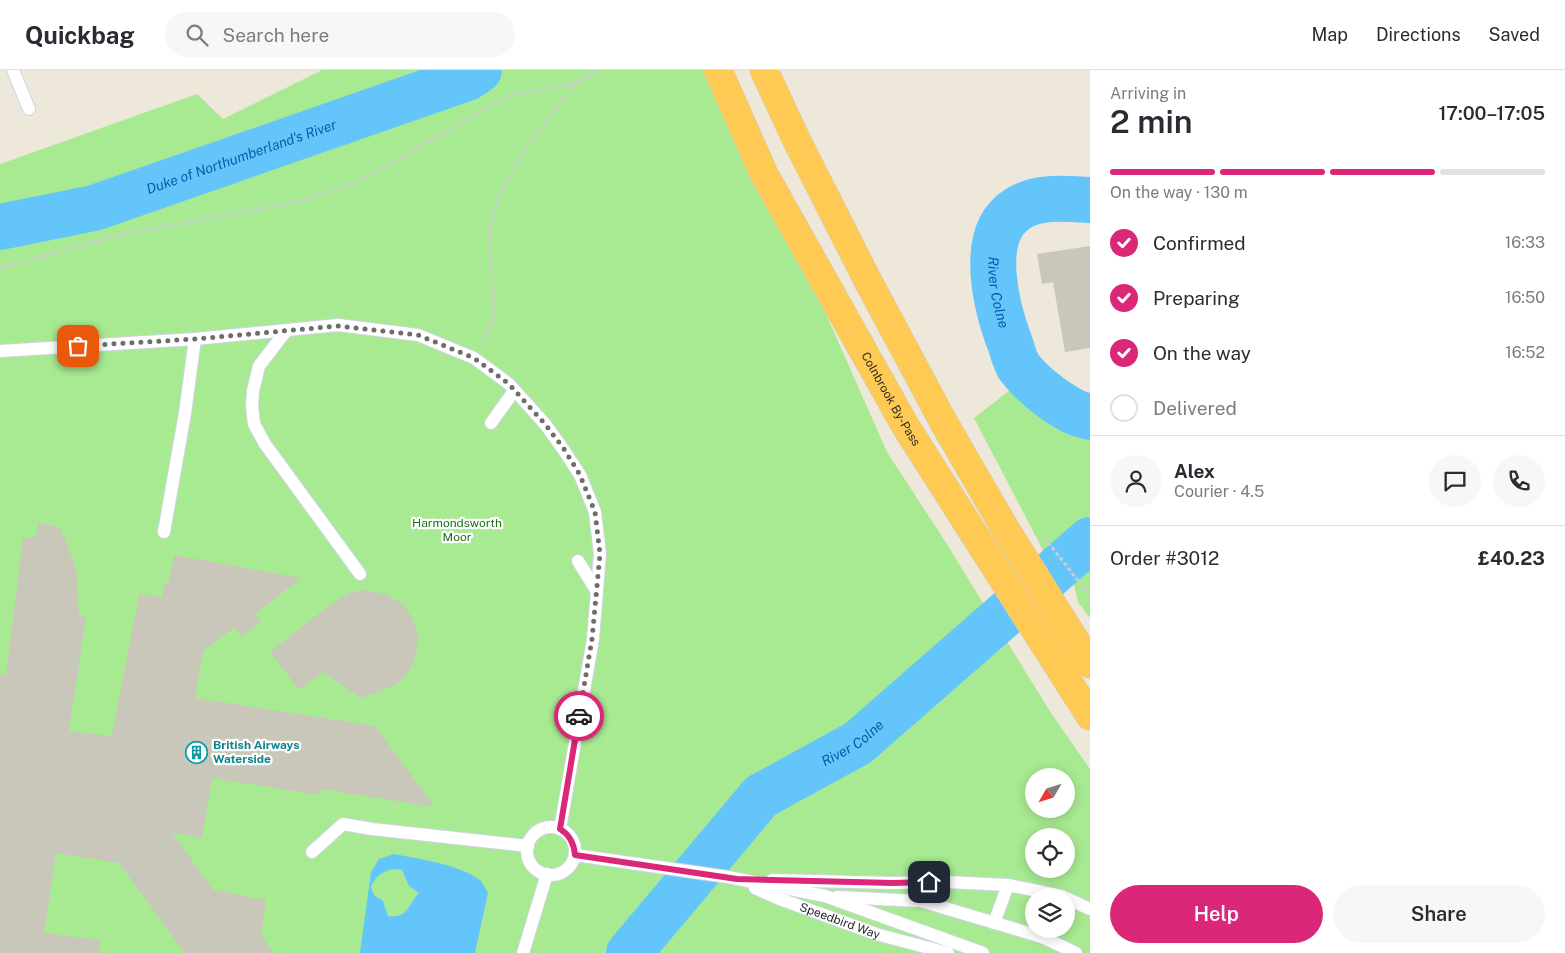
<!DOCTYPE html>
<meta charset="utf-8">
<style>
body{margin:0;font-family:"Public Sans",sans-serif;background:#f7f7f7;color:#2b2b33;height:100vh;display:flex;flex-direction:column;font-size:19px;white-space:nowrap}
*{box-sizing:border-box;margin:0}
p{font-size:16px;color:#7c7c81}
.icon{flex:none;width:28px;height:28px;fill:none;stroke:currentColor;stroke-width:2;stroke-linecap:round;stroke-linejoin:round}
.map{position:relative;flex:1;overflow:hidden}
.panel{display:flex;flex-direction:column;background:#fff;width:475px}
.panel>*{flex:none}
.needle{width:32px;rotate:231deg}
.tools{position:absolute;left:1025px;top:698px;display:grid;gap:10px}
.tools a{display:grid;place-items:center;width:50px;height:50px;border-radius:50%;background:#fff;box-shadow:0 2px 12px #0003;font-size:25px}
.pin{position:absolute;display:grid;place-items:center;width:42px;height:42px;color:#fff;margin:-21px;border-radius:10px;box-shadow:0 2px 8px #0006}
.courier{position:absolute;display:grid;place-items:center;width:50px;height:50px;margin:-25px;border:4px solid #db2777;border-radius:50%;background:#fff;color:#222;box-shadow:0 1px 6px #0007}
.headline em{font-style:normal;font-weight:600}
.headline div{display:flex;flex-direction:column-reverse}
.headline{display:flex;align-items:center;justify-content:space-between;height:85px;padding:0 20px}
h1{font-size:32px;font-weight:600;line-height:38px}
.bar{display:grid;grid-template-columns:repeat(4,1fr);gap:8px 5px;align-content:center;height:60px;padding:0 20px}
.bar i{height:6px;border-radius:4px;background:#e1e1e2}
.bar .on{background:#db2777}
.bar p{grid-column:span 4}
.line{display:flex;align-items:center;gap:12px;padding:0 20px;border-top:1px solid #e1e1e2}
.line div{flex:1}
.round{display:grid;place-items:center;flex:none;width:52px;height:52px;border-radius:26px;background:#f7f7f7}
ol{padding:0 20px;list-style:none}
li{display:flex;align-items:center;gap:15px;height:55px}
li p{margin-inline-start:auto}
li .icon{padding:5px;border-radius:50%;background:#db2777;color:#fff;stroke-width:4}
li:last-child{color:#7c7c81}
li i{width:28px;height:28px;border:2px solid #e1e1e2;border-radius:50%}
.action{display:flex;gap:10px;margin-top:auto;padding:10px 20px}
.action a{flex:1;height:58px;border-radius:30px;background:#db2777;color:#fff;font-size:20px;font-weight:600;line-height:58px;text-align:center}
.action a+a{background:#f7f7f7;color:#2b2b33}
header{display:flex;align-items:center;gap:30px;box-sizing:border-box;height:70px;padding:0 25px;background:#fff;border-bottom:1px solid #e1e1e2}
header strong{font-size:24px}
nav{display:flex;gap:28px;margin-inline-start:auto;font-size:18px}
.search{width:350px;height:45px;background:#f7f7f7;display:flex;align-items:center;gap:12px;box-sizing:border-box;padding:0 18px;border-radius:28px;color:#7c7c81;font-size:19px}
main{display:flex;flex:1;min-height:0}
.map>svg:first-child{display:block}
.green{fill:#a8ea92;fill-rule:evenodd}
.water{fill:#64c5fb;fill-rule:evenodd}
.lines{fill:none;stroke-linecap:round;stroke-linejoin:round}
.river{stroke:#64c5fb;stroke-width:46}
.building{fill:#c9c6ba}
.service-casing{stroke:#d1d3e5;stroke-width:14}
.trunk-casing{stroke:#ccc;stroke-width:29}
.path{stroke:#ccc;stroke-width:3;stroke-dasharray:4 2.5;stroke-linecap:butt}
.service{stroke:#fff;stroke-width:12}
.trunk{stroke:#ffca53;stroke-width:28}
.done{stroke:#6f6d69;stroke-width:5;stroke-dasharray:0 9}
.route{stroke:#db2777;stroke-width:6}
.labels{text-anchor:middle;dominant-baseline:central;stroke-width:4.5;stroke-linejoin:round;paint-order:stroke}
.street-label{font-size:12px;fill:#2b2b2b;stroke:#fff}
.park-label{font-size:12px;fill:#1d7013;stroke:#fff}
.culture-label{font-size:12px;font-weight:bold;fill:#0d838f;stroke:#fff;text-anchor:start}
.water-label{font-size:14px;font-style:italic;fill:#0060aa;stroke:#fff}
</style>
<header>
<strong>Quickbag</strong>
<div class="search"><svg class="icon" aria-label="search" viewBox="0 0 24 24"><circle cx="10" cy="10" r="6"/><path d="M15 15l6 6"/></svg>Search here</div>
<nav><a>Map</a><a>Directions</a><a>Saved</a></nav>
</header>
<main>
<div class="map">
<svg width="1090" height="883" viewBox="0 0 1090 883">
<rect width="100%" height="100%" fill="#eee8db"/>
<!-- green -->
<g class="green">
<path d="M322,0h143l-373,129 -92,18v-53l197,-70 26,25z"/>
<path d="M479,0h239l169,382 56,86 108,175 39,56v184h-1090v-726l94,-20 373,-129zM1034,706h32v33h-32zM1034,766h32v33h-32zM1034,826h32v33h-32z"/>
<path d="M1018,314l41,30 31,13v94l-46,31 -70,-134z"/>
<path d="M1090,484v64l-12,-16 -8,-34z"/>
</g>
<!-- water -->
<path class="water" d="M394,784c26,5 64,10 86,26 3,3 6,9 8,13l-13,60h-115l11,-81 8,-13zM397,799l5,1 7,16 10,7c-12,12 -9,25 -31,23l-5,-15 -9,-6 -3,-8c5,-12 13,-17 26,-18z"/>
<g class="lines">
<!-- river -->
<g class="river">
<path id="s1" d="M1090,130c-24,-1 -53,-5 -74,10 -39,26 -19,100 -5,136 2,7 4,15 8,21 12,16 32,32 50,42 6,4 14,6 21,8"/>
<path id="s2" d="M0,157l94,-19 373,-130 12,-8"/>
<path id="s3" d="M629,883l132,-157 97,-53 232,-203"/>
</g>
</g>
<!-- building -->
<g class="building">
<path d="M1090,176v102l-25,4 -12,-70 -11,2 -5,-30z"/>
<path d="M38,453l22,4 16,41 3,47 7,2 -17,114 43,5 27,-142 23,3 2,-13 5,-3 5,-26 127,23 -46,36 6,7 -19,16 -7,-10 -32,24 -8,47 180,28 60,81 -114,-18 -1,6 -108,-17 -10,60 -30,-6 41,58 53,10 -5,35 13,18h-89l-66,-90 -63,-10 -12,80 56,7v13h-100v-278h6l17,-137 13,-1z"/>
<path d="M363,520l23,4 14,9 10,11 6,13 2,14 -2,14 -6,14 -7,10 -12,8 -30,11 -38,-26 -24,18 -29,-38 65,-51 14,-8z"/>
</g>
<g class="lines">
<defs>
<g id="service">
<path d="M13,0l16,39"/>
<path d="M286,261l-27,35 -6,25 -1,15 2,18 11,20 95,130"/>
<path d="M0,281l195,-12 143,-14 80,10 56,23 35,26 36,40 18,25 17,26 15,37 5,42 -7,85 -33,190"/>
<path d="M491,353l23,-32"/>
<path d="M164,462l21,-119 10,-74"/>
<path d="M578,491l18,29"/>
<circle cx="551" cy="781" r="24"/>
<path d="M312,782l31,-28 29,5 156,17"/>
<path d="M575,785l153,22 97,19 158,57"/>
<path d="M772,810l121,3 54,-1 61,3 54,11"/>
<path id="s4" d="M755,818l22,10 99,36 72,19"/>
<path d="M837,827l84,4 121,36 34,16"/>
<path d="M1066,828l24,11"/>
<path d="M994,853l14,-38"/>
<path d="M523,883l24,-79"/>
</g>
<g id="trunk">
<path id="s5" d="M718,0l46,104 142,253 184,289"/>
<path d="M764,0l33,71 71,140 76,142 62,107 84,134"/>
</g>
</defs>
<!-- service casing -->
<use href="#service" class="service-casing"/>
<!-- trunk casing -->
<use href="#trunk" class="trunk-casing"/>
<!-- path -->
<g class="path">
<path d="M0,198l111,-31 189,-36 62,-21 146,-84 67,-13 23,-13"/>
<path d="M483,272c18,-32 8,-57 7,-93 0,-7 -1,-15 0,-22 10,-54 53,-101 85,-143"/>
<path d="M1044,467l46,59"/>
</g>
<!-- service -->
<use href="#service" class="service"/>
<!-- trunk -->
<use href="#trunk" class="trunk"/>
</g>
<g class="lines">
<!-- done -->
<path class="done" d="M78,276l117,-7 143,-13 80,9 56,23 35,26 36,40 19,25 16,26 15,37 5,42 -8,85 -13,77"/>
<!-- route -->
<path class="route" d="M579,646l-19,113c10,6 14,14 15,26l162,24 156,4 36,-1"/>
</g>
<!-- icons -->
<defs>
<symbol id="building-ring" viewBox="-11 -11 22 22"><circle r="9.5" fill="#fff" stroke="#0f9aa8" stroke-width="1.5"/><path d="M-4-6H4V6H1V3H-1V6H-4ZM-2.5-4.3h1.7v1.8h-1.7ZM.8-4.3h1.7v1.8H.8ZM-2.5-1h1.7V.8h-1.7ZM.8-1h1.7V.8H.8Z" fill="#0f9aa8"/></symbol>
</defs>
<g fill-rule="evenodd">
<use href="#building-ring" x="184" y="670" width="25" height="25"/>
</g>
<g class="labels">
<!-- street labels -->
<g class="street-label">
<text stroke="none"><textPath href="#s5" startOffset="372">Colnbrook By-Pass</textPath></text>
<text stroke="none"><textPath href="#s4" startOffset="91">Speedbird Way</textPath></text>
</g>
<!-- park labels -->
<g class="park-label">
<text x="457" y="453">Harmondsworth<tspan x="457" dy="14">Moor</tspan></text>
</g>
<!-- culture labels -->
<g class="culture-label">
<text x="213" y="675">British Airways<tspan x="213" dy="14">Waterside</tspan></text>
</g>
<!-- water labels -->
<g class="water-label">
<text stroke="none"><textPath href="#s2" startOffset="252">Duke of Northumberland's River</textPath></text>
<text stroke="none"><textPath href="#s1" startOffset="166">River Colne</textPath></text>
<text stroke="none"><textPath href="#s3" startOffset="311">River Colne</textPath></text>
</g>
</g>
</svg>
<div class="tools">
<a><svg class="needle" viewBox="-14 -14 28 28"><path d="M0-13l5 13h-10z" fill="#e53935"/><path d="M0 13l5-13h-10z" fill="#7c7c81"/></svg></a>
<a><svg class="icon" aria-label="locate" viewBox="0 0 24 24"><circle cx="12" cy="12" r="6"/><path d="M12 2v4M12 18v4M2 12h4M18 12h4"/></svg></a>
<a><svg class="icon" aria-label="layers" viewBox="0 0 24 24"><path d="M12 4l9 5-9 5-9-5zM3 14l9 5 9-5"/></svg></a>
</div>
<div class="pin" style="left:78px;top:276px;background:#ea580c"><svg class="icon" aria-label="bag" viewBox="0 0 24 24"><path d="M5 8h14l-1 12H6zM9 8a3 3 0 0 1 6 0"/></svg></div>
<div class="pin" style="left:929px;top:812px;background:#1f2937"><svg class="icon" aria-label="home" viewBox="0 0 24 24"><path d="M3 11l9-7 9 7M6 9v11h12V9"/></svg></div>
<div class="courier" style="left:579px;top:646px"><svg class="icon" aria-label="car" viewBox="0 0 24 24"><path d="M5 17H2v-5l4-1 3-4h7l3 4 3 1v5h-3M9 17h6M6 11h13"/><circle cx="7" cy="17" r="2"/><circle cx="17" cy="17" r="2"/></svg></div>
</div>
<section class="panel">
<div class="headline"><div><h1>2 min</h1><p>Arriving in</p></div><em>17:00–17:05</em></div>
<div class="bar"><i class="on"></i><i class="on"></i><i class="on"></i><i></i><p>On the way · 130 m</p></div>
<ol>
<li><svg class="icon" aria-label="check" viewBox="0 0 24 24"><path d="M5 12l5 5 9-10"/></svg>Confirmed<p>16:33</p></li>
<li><svg class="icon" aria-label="check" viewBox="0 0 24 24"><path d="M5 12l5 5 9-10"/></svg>Preparing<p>16:50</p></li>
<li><svg class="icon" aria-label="check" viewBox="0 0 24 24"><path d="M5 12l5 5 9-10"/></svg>On the way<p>16:52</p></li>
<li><i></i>Delivered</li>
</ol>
<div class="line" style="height:90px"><a class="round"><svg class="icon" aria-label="person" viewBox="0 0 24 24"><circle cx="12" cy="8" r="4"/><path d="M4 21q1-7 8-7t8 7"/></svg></a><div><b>Alex</b><p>Courier · 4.5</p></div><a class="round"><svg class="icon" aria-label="chat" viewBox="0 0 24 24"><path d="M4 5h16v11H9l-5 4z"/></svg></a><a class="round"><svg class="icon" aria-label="phone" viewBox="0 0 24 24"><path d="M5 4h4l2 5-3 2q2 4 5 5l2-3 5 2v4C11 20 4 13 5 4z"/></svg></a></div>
<div class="line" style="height:65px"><div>Order #3012</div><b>£40.23</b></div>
<div class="action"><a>Help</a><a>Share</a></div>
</section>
</main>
